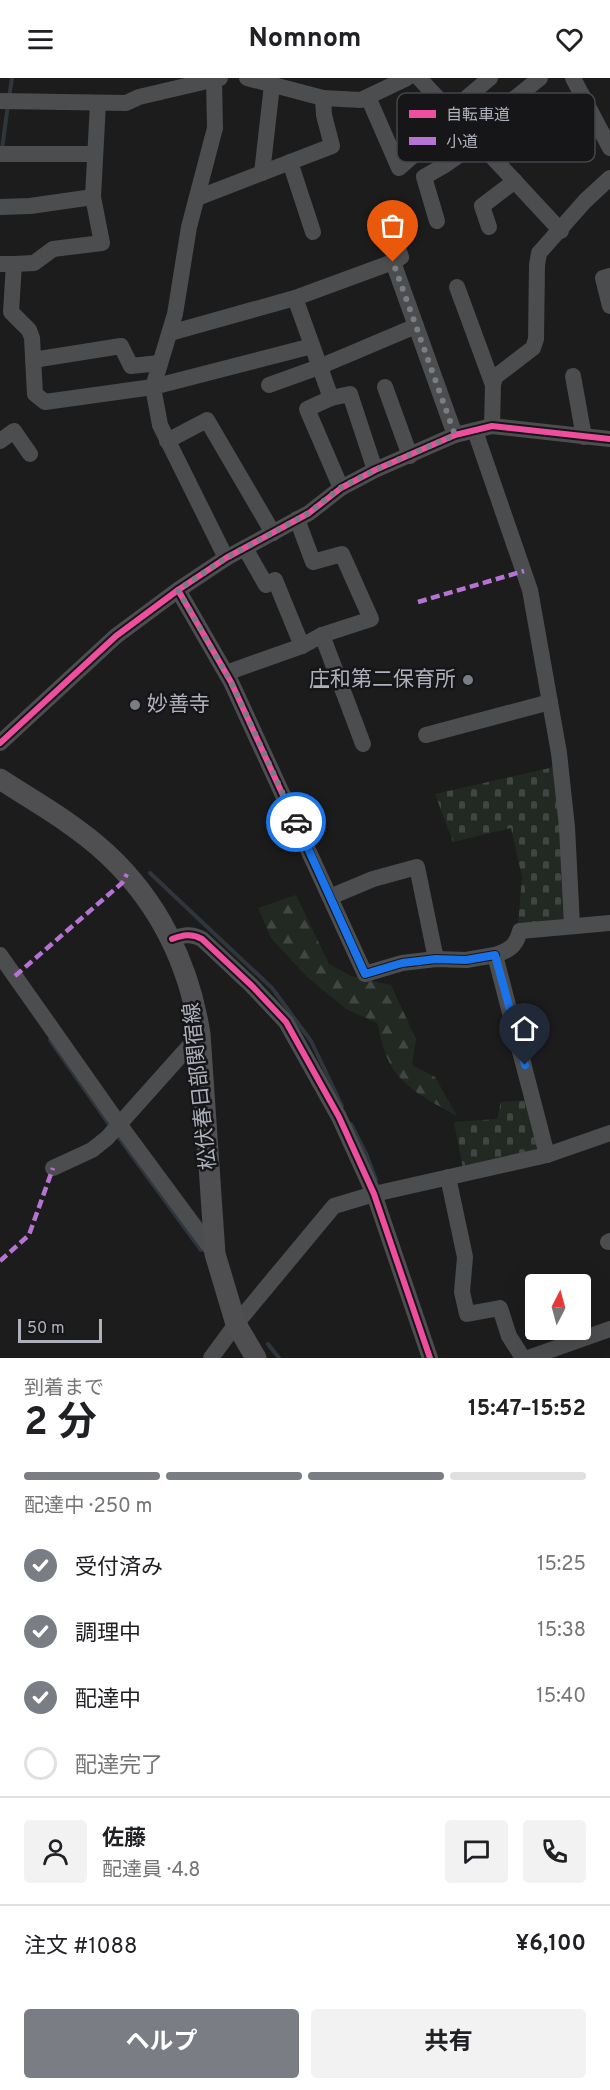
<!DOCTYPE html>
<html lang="ja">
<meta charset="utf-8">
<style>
body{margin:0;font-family:Overpass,"Noto Sans JP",sans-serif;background:#f2f2f2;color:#202124;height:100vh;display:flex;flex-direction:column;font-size:22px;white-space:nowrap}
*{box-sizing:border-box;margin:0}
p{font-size:20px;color:#757577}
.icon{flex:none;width:33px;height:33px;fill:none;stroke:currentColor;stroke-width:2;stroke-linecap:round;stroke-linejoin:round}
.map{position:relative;height:1280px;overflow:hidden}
.drawer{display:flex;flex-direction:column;background:#fff;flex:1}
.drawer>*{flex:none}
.needle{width:39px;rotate:6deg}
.tools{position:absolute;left:525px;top:1196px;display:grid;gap:12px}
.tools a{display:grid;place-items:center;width:66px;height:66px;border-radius:6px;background:#fff;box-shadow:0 6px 24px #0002;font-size:30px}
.scale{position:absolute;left:18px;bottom:15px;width:84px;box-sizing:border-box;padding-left:6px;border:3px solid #aeb1bc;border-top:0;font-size:16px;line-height:21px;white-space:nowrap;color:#aeb1bc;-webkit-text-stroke:4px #161618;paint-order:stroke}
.pin{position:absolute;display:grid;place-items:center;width:51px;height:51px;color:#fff;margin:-62px -26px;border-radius:50% 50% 50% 0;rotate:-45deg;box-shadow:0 0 6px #0007}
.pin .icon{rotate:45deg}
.courier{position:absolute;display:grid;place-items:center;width:60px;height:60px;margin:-30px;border:4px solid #1a73e8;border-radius:50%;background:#fff;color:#222;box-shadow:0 2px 8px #0007}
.headline em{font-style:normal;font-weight:700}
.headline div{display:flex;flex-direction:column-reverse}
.headline{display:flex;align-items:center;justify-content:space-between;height:102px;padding:0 24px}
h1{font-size:39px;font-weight:700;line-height:45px}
.bar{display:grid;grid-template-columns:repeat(4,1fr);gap:9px 6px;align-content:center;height:72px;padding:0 24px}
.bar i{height:8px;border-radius:4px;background:#e0e0e0}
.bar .selected{background:#7b7d84}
.bar p{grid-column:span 4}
.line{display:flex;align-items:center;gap:15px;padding:0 24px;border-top:2px solid #e0e0e0}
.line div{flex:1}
.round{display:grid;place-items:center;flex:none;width:63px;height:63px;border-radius:6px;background:#f2f2f2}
ol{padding:0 24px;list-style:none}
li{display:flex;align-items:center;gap:18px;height:66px}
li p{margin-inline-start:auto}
li .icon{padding:6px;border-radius:50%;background:#7b7d84;color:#fff;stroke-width:4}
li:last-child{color:#757577}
li i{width:33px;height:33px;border:3px solid #e0e0e0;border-radius:50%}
.button{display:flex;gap:12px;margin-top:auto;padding:12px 24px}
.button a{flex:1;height:69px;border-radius:6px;background:#7b7d84;color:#fff;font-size:24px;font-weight:700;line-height:69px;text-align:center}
.button a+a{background:#f2f2f2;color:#202124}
header{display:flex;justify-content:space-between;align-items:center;height:78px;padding:0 24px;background:#fff;font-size:27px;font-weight:700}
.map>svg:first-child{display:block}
.forest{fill:url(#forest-firs)}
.cemetery{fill:url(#cemetery-stones)}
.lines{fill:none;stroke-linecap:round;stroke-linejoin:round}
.stream{stroke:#2f363e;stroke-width:4}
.minor{stroke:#4c4d4f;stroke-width:16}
.major{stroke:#4f4f52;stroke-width:21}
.quiet{stroke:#b673d3;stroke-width:4.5;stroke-dasharray:9 4.5;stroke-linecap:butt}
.cycleway-casing{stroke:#161618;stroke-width:10}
.cycleway{stroke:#ef4d9e;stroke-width:6}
.done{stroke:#7b7d84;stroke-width:6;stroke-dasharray:0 10.8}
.route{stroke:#1a73e8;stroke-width:8}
.poi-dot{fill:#7b7d84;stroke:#161618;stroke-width:2}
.labels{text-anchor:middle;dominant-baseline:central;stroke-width:5;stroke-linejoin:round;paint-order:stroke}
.poi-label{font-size:21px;fill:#aeb1bc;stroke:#161618;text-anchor:end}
.street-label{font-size:21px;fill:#aeb1bc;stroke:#161618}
.key{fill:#161618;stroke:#444449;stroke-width:1.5}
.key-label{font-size:16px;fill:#aeb1bc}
</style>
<header><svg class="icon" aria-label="menu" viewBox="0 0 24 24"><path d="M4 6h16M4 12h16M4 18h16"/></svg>Nomnom<svg class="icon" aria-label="heart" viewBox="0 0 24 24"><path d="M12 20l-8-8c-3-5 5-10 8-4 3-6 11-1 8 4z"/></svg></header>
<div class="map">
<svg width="610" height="1280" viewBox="0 0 610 1280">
<defs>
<pattern id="forest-firs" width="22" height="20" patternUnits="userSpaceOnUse" patternTransform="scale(1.5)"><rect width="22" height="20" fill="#222923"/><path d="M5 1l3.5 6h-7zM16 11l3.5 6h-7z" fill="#404641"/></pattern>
<pattern id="cemetery-stones" width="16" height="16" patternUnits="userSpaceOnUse" patternTransform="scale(1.5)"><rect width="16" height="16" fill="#222923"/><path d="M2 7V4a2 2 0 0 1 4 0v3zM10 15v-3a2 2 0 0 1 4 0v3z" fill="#404641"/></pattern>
</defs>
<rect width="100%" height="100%" fill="#1c1c1c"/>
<!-- forest -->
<path class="forest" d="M296,817l33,69 22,12 40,9 25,54 -4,26 23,12 22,39c-26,-15 -59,-29 -71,-61 -4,-10 -6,-21 -9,-32l-31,-14 -39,-32 -36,-39 -13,-30z"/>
<!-- cemetery -->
<g class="cemetery">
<path d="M554,689l7,62 4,90 -47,5 4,-47 -11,-49 -58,14 -18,-48z"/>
<path d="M526,1022l12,52 -75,17 -9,-47 43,-3 4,-17z"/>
</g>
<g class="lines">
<!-- stream -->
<g class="stream">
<path d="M9,20l3,-20"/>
<path d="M2,71l6,-44"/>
<path d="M150,795l122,115 39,53 31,65"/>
<path d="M50,962l61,87"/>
<path d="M351,1046l16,32 9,24"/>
<path d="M117,1057l84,115"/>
<path d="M268,1266l11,14"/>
</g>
<!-- minor -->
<g class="minor">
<path d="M214,0l1,50 -26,99 -14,87 -22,73 7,38 66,133"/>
<path d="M247,0l76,20 38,2 46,-22"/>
<path d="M419,0l142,153"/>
<path d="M573,0l37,70"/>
<path d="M368,19l31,71 57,-50"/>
<path d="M514,21l26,-21"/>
<path d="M0,23l126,2 13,-6 81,-19"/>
<path d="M450,34l40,-34"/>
<path d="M538,66l46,-46"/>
<path d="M0,76h95"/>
<path d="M290,84l23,70"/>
<path d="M262,95l10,-88"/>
<path d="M197,120l135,-52 -8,-31 -1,-17"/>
<path d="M0,129l30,-1 63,-9"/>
<path d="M437,143l-13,-44 21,-12 33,-23"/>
<path d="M489,149l-7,-21 33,-25"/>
<path d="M393,184l62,173"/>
<path d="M0,186h14l-3,48 18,18 3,8 3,56 10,8 108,-15 159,-41"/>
<path d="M14,186l20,-1 19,-14 49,-6 -9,-46 5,-94"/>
<path d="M610,198l-7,2 7,28"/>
<path d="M457,209l36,98"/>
<path d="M295,220l36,100 19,-4 25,76"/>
<path d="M170,255l125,-35 98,-36 8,-5 -13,-39"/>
<path d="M33,282l88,-14 10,20 28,-3"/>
<path d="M573,298l11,61"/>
<path d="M269,307l50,-18 97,-41"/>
<path d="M385,309l25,69"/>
<path d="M331,320l-24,11 34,79"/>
<path d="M492,348l1,-41 2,-8 38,-29 3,-9 1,-74 2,-12 46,-52 25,-23"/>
<path d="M475,353l55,159 29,163 8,74 5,98"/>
<path d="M0,363l14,-10 16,23"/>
<path d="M167,363l40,-21 66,113"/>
<path d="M297,441l16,43 29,-8 29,65 -49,16"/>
<path d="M245,470l21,37 9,-5 27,66"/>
<path d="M178,512l53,92 134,292 37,-11 34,-4 30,1 29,-5"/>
<path d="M226,595l76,-27 20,-11 41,109"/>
<path d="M426,657l124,-33"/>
<path d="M0,665l116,-107 62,-46 48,-32 83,-45 32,-25 34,-18 80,-35 37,-9 118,13"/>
<path d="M330,819l43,-18 44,-12 19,92"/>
<path d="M172,861c11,-4 19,-6 30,0l50,47 34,36 53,95 35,77 56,164"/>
<path d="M0,877l119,169 96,130"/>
<path d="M547,1077l-52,-200c15,-5 21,-9 25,-24l90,-8"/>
<path d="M53,1090l39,-18 15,-12 93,-104"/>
<path d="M448,1099l17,80 -3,35 5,22 33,-6 9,28 14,22"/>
<path d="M608,1164l2,-1"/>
<path d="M211,1280l25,-34 98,-118 40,-12 173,-39 63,-22"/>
<path d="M528,1280l82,-29"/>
</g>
<!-- major -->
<path class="major" d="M0,701c35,23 75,45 106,74 52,48 83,111 94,181l15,220 21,70 20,34"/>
<!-- quiet -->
<g class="quiet">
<path d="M418,524l106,-31"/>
<path d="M15,898l107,-93 5,-9"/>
<path d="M0,1183l29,-26 24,-67"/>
</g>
<defs>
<g id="cycleway">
<path d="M178,512l53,92 134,292 37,-11 34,-4 30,1 29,-5"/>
<path d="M0,665l116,-107 62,-46 48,-32 83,-45 32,-25 34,-18 80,-35 37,-9 118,13"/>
<path d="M172,861c11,-4 19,-6 30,0l50,47 34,36 53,95 35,77 56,164"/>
</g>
</defs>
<!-- cycleway casing -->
<use href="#cycleway" class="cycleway-casing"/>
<!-- cycleway -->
<use href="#cycleway" class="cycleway"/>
</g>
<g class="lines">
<!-- done -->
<path class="done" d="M296,744l-65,-140 -53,-92 48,-32 83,-45 31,-25 35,-18 80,-35 -62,-173"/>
<!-- route -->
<path class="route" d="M296,744l69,152 37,-11 34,-4 30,1 29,-5 30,110"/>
</g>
<!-- markers -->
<g class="poi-dot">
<circle cx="468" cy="602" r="6"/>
<circle cx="135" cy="627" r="6"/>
</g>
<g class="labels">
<!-- poi labels -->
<g class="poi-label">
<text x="456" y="602">庄和第二保育所</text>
<text x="147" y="627" text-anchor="start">妙善寺</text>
</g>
<!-- street labels -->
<g class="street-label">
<text transform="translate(201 1008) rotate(-96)">松伏春日部関宿線</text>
</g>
</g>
<!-- legend -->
<rect x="397" y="15" width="198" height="69" rx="9" class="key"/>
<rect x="409" y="32" width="27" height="8" fill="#ef4d9e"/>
<rect x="409" y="59" width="27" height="8" fill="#b673d3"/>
<g class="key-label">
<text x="446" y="42">自転車道</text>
<text x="446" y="69">小道</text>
</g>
</svg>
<div class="tools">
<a><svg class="needle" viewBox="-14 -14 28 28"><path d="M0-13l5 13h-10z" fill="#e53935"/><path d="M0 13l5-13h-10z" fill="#757577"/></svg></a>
</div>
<div class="scale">50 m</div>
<div class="pin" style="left:393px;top:184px;background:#ea580c"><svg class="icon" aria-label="bag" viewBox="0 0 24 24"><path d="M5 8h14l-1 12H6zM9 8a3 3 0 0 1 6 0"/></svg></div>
<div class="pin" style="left:525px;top:987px;background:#1f2937"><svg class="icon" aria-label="home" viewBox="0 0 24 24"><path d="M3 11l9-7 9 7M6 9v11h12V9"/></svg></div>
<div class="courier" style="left:296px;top:744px"><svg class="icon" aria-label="car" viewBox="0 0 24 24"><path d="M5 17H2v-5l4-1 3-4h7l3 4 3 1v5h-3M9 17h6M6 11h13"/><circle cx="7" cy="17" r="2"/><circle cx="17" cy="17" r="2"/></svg></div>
</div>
<section class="drawer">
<div class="headline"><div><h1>2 分</h1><p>到着まで</p></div><em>15:47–15:52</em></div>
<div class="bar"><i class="selected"></i><i class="selected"></i><i class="selected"></i><i></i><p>配達中 · 250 m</p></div>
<ol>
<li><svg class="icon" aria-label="check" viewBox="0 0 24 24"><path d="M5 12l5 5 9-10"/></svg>受付済み<p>15:25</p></li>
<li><svg class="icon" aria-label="check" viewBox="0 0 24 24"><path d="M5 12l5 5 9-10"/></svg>調理中<p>15:38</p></li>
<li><svg class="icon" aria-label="check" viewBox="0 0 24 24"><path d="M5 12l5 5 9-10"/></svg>配達中<p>15:40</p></li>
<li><i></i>配達完了</li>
</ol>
<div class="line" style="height:108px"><a class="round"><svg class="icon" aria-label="person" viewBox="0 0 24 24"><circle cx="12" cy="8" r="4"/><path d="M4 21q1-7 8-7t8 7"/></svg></a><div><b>佐藤</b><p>配達員 · 4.8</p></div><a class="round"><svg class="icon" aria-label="chat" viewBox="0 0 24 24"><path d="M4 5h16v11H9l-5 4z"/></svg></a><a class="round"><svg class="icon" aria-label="phone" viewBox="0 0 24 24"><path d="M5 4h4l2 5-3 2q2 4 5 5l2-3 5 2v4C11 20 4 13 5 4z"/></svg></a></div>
<div class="line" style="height:78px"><div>注文 #1088</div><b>¥6,100</b></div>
<div class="button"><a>ヘルプ</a><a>共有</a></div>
</section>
